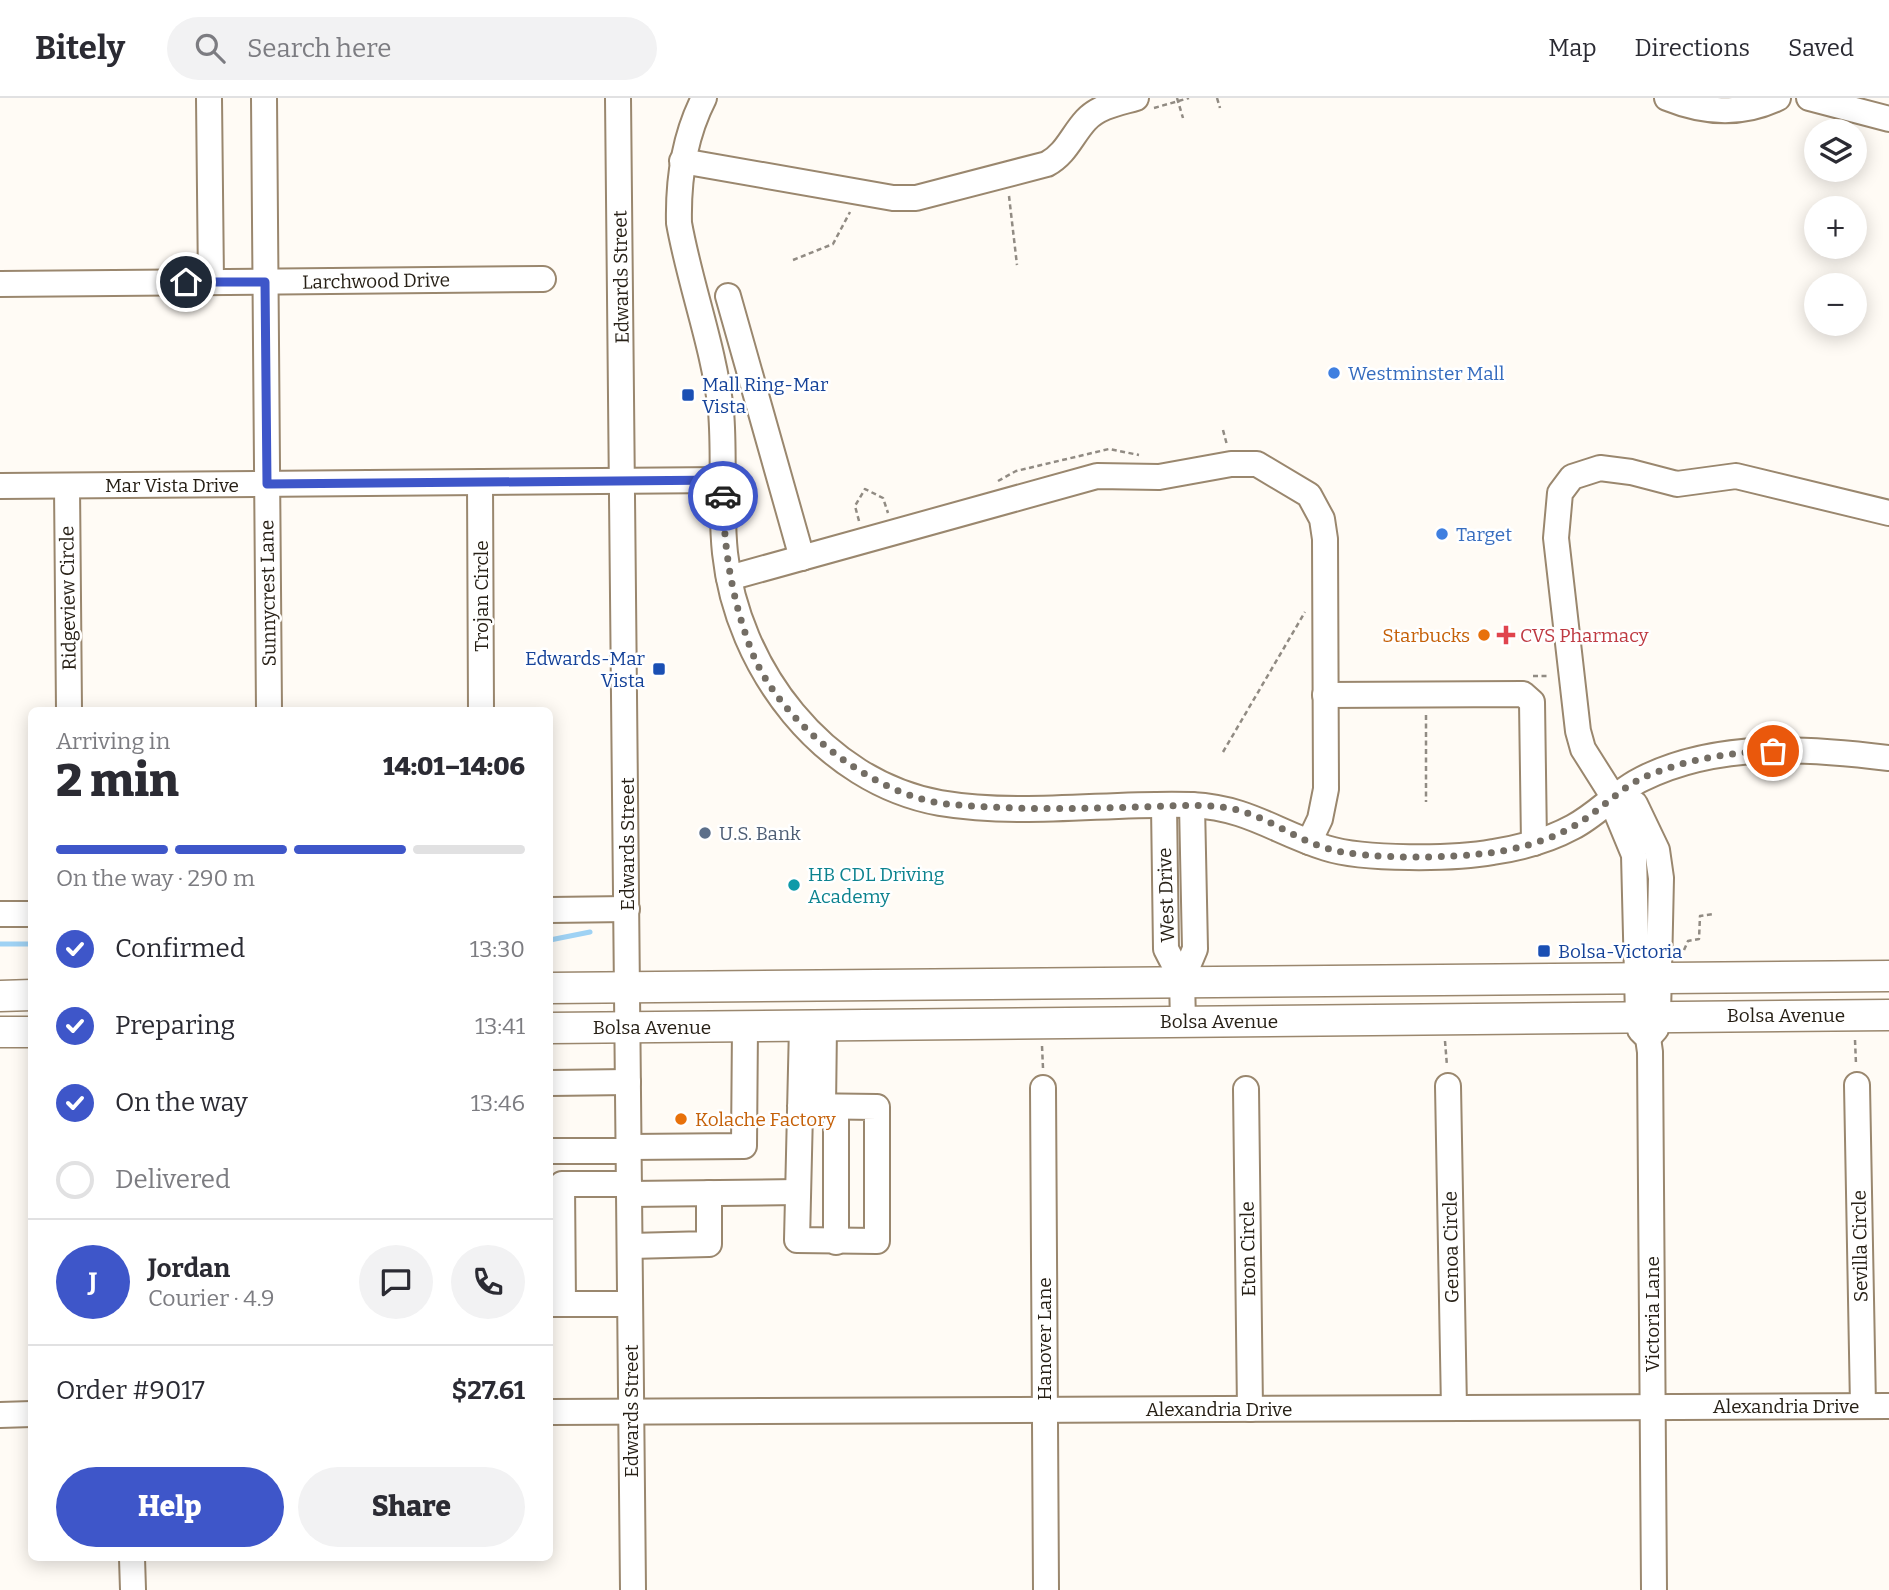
<!DOCTYPE html>
<meta charset="utf-8">
<style>
body{margin:0;font-family:Bitter,serif;background:#f2f2f3;color:#2b2b33;height:100vh;display:flex;flex-direction:column;font-size:26px;white-space:nowrap}
*{box-sizing:border-box;margin:0}
p{font-size:23px;color:#7c7c81}
.icon{flex:none;width:38px;height:38px;fill:none;stroke:currentColor;stroke-width:2;stroke-linecap:round;stroke-linejoin:round}
.map{position:relative;flex:1;overflow:hidden}
.drawer{position:absolute;left:28px;top:609px;width:525px;height:854px;display:flex;flex-direction:column;background:#fff;border-radius:10px;box-shadow:0 4px 18px #0003}
.drawer>*{flex:none}
.buttons{position:absolute;left:1804px;top:21px;display:grid;gap:14px}
.buttons a{display:grid;place-items:center;width:63px;height:63px;border-radius:50%;background:#fff;box-shadow:0 4px 18px #0003;font-size:35px}
.pin{position:absolute;display:grid;place-items:center;width:60px;height:60px;color:#fff;margin:-30px;border:4px solid #fff;border-radius:50%;box-shadow:0 2px 7px #0007}
.courier{position:absolute;display:grid;place-items:center;width:70px;height:70px;margin:-35px;border:5px solid #3e56c9;border-radius:50%;background:#fff;color:#222;box-shadow:0 2px 9px #0007}
.overview em{font-style:normal;font-weight:800}
.overview div{display:flex;flex-direction:column-reverse}
.overview{display:flex;align-items:center;justify-content:space-between;height:119px;padding:0 28px}
h1{font-size:46px;font-weight:800;line-height:52px}
.bar{display:grid;grid-template-columns:repeat(4,1fr);gap:10px 7px;align-content:center;height:84px;padding:0 28px}
.bar i{height:9px;border-radius:5px;background:#e1e1e2}
.bar .on{background:#3e56c9}
.bar p{grid-column:span 4}
.line{display:flex;align-items:center;gap:18px;padding:0 28px;border-top:2px solid #e1e1e2}
.line div{flex:1}
.round{display:grid;place-items:center;flex:none;width:74px;height:74px;border-radius:37px;background:#f2f2f3}
ol{padding:0 28px;list-style:none}
li{display:flex;align-items:center;gap:21px;height:77px}
li p{margin-inline-start:auto}
li .icon{padding:7px;border-radius:50%;background:#3e56c9;color:#fff;stroke-width:4}
li:last-child{color:#7c7c81}
li i{width:38px;height:38px;border:4px solid #e1e1e2;border-radius:50%}
.action{display:flex;gap:14px;margin-top:auto;padding:14px 28px}
.action a{flex:1;height:80px;border-radius:42px;background:#3e56c9;color:#fff;font-size:28px;font-weight:800;line-height:80px;text-align:center}
.action a+a{background:#f2f2f3;color:#2b2b33}
header{display:flex;align-items:center;gap:42px;box-sizing:border-box;height:98px;padding:0 35px;background:#fff;border-bottom:2px solid #e1e1e2}
header strong{font-size:33px}
nav{display:flex;gap:38px;margin-inline-start:auto;font-size:24px}
.search{width:490px;height:63px;background:#f2f2f3;display:flex;align-items:center;gap:18px;box-sizing:border-box;padding:0 24px;border-radius:38px;color:#7c7c81;font-size:26px}
.map>svg:first-child{display:block}
.lines{fill:none;stroke-linecap:round;stroke-linejoin:round}
.stream{stroke:#9fd2f4;stroke-width:5}
.minor-casing{stroke:#9a876e;stroke-width:28}
.major-casing{stroke:#9a876e;stroke-width:33}
.path{stroke:#918b83;stroke-width:2.5;stroke-dasharray:5 3.5;stroke-linecap:butt}
.minor{stroke:#fff;stroke-width:24}
.major{stroke:#fff;stroke-width:30}
.done{stroke:#736d64;stroke-width:7;stroke-dasharray:0 12.6}
.route{stroke:#3e56c9;stroke-width:9}
.shop-dot{fill:#3f7fe0;stroke:#fff;stroke-width:2.5}
.transit-dot{fill:#1a4fb4;stroke:#fff;stroke-width:2.5}
.food-dot{fill:#e8710a;stroke:#fff;stroke-width:2.5}
.health-dot{fill:#e0444e;stroke:#fff;stroke-width:2.5}
.service-dot{fill:#5c6f8a;stroke:#fff;stroke-width:2.5}
.culture-dot{fill:#0f9aa8;stroke:#fff;stroke-width:2.5}
.labels{text-anchor:middle;dominant-baseline:central;stroke-width:5;stroke-linejoin:round;paint-order:stroke}
.street-label{font-size:19px;fill:#272016;stroke:#fff}
.shop-label{font-size:19px;fill:#366cbe;stroke:#fff;text-anchor:start}
.transit-label{font-size:19px;fill:#164399;stroke:#fff;text-anchor:start}
.food-label{font-size:19px;fill:#c56008;stroke:#fff;text-anchor:end}
.health-label{font-size:19px;fill:#be3a42;stroke:#fff;text-anchor:start}
.service-label{font-size:19px;fill:#4e5e75;stroke:#fff;text-anchor:start}
.culture-label{font-size:19px;fill:#0d838f;stroke:#fff;text-anchor:start}
</style>
<header>
<strong>Bitely</strong>
<div class="search"><svg class="icon" aria-label="search" viewBox="0 0 24 24"><circle cx="10" cy="10" r="6"/><path d="M15 15l6 6"/></svg>Search here</div>
<nav><a>Map</a><a>Directions</a><a>Saved</a></nav>
</header>
<div class="map">
<svg width="1889" height="1492" viewBox="0 0 1889 1492">
<rect width="100%" height="100%" fill="#fffbf5"/>
<g class="lines">
<!-- stream -->
<g class="stream">
<path d="M550,842l40,-8"/>
<path d="M0,846h32"/>
</g>
<defs>
<g id="minor">
<path d="M209,0l2,184"/>
<path d="M264,0l5,612"/>
<path d="M618,0l15,1492"/>
<path d="M704,0c-20,39 -26,81 -25,125 11,62 35,124 42,188 4,47 -1,95 4,142 12,115 98,229 215,250 83,14 169,-1 252,2 57,3 83,27 134,43 37,12 129,11 167,4 27,-4 56,-12 80,-25 25,-13 44,-36 69,-48 76,-38 166,-31 247,-21"/>
<path d="M1667,0c37,15 74,18 111,0"/>
<path d="M1809,0l80,21"/>
<path d="M682,63l211,37h23l131,-34c19,-10 25,-29 39,-44 13,-14 33,-17 50,-22"/>
<path d="M0,186l543,-5"/>
<path d="M728,198l74,262"/>
<path d="M480,384l1,228"/>
<path d="M0,388l723,-6"/>
<path d="M67,388l2,224"/>
<path d="M729,480l368,-102 62,1 72,-13h26l52,31 13,24 3,20 1,250 -6,30 -11,23"/>
<path d="M1325,597l198,-1 9,8 2,141"/>
<path d="M1620,706l-3,10 17,41 4,161 2,14 8,8 2,14 4,538"/>
<path d="M1164,708l2,143 16,31"/>
<path d="M550,812l77,-1"/>
<path d="M0,816h32"/>
<path d="M1183,923l-1,-41 13,-31 -3,-144"/>
<path d="M1648,940l8,-9 2,-14 3,-137 -4,-28 -22,-46h-15l-6,-6 -31,-49 -5,-18 -22,-193 4,-45 12,-16 28,-9 31,4 46,12 59,-8 153,37"/>
<path d="M550,985l78,-1"/>
<path d="M1857,987l6,321"/>
<path d="M1448,988l6,322"/>
<path d="M1043,990l3,502"/>
<path d="M1246,991l4,320"/>
<path d="M800,1008l77,1v134l-80,-1 5,-214"/>
<path d="M823,1009l1,-81"/>
<path d="M629,1049l115,-1 1,-120"/>
<path d="M550,1053h79"/>
<path d="M629,1096l169,-2"/>
<path d="M836,1144v-135"/>
<path d="M630,1148l79,-2v-51"/>
<path d="M550,1206h80"/>
<path d="M563,1206l-1,-120h67"/>
<path d="M550,1314l1339,-6"/>
<path d="M0,1317l32,-1"/>
<path d="M132,1460l1,32"/>
</g>
<g id="major">
<path d="M550,890l1339,-12"/>
<path d="M0,898l32,-1"/>
<path d="M550,930l1339,-13"/>
<path d="M0,934h32"/>
</g>
</defs>
<!-- minor casing -->
<use href="#minor" class="minor-casing"/>
<!-- major casing -->
<use href="#major" class="major-casing"/>
<!-- path -->
<g class="path">
<path d="M1177,0l6,20"/>
<path d="M1217,0l3,10"/>
<path d="M1154,10l35,-10"/>
<path d="M1009,98l8,69"/>
<path d="M793,162l40,-16 17,-32"/>
<path d="M1223,332l4,15"/>
<path d="M998,383l18,-10 93,-22 30,6"/>
<path d="M859,423l-4,-15 10,-17 18,9 5,15"/>
<path d="M1533,578h17"/>
<path d="M1426,617v87"/>
<path d="M1223,654l82,-140"/>
<path d="M1684,852l4,-9 11,-2 1,-23 14,-2"/>
<path d="M1855,942l1,24"/>
<path d="M1445,943l2,25"/>
<path d="M1042,948l1,22"/>
</g>
<!-- minor -->
<use href="#minor" class="minor"/>
<!-- major -->
<use href="#major" class="major"/>
</g>
<g class="lines">
<!-- done -->
<path class="done" d="M723,398c1,55 9,104 29,156 27,69 120,144 195,152 63,6 128,5 192,3 28,-1 56,-3 83,0 38,4 71,32 107,42 39,11 120,9 160,4 32,-4 69,-15 96,-34 19,-13 37,-31 57,-41 41,-18 87,-26 131,-27"/>
<!-- route -->
<path class="route" d="M186,184h79l2,202 456,-4v16"/>
</g>
<!-- markers -->
<g class="shop-dot">
<circle cx="1334" cy="275" r="7"/>
<circle cx="1442" cy="436" r="7"/>
</g>
<g class="transit-dot">
<rect x="681" y="290" width="14" height="14" rx="3.5"/>
<rect x="652" y="564" width="14" height="14" rx="3.5"/>
<rect x="1537" y="846" width="14" height="14" rx="3.5"/>
</g>
<g class="food-dot">
<circle cx="1484" cy="537" r="7"/>
<circle cx="681" cy="1021" r="7"/>
</g>
<path class="health-dot" d="M1502.5 526.5h7v7h7v7h-7v7h-7v-7h-7v-7h7z"/>
<circle class="service-dot" cx="705" cy="735" r="7"/>
<circle class="culture-dot" cx="794" cy="787" r="7"/>
<g class="labels">
<!-- street labels -->
<g class="street-label">
<text transform="translate(621 179) rotate(-91)">Edwards Street</text>
<text transform="translate(376 183) rotate(-1)">Larchwood Drive</text>
<text x="172" y="387">Mar Vista Drive</text>
<text transform="translate(268 495) rotate(-91)">Sunnycrest Lane</text>
<text transform="translate(481 498) rotate(-90)">Trojan Circle</text>
<text transform="translate(68 500) rotate(-91)">Ridgeview Circle</text>
<text transform="translate(627 746) rotate(-90)">Edwards Street</text>
<text transform="translate(1166 797) rotate(-92)">West Drive</text>
<text x="1786" y="917">Bolsa Avenue</text>
<text x="1219" y="923">Bolsa Avenue</text>
<text x="652" y="929">Bolsa Avenue</text>
<text transform="translate(1860 1148) rotate(-91)">Sevilla Circle</text>
<text transform="translate(1451 1149) rotate(-91)">Genoa Circle</text>
<text transform="translate(1248 1151) rotate(-91)">Eton Circle</text>
<text transform="translate(1652 1216) rotate(-90)">Victoria Lane</text>
<text transform="translate(1044 1241) rotate(-90)">Hanover Lane</text>
<text x="1786" y="1308">Alexandria Drive</text>
<text x="1219" y="1311">Alexandria Drive</text>
<text transform="translate(631 1313) rotate(-90)">Edwards Street</text>
</g>
<!-- shop labels -->
<g class="shop-label">
<text x="1348" y="275">Westminster Mall</text>
<text x="1456" y="436">Target</text>
</g>
<!-- transit labels -->
<g class="transit-label">
<text x="702" y="286">Mall Ring-Mar<tspan x="702" dy="22">Vista</tspan></text>
<text x="645" y="560" text-anchor="end">Edwards-Mar<tspan x="645" dy="22">Vista</tspan></text>
<text x="1558" y="853">Bolsa-Victoria</text>
</g>
<!-- food labels -->
<g class="food-label">
<text x="1470" y="537">Starbucks</text>
<text x="695" y="1021" text-anchor="start">Kolache Factory</text>
</g>
<!-- health labels -->
<g class="health-label">
<text x="1520" y="537">CVS Pharmacy</text>
</g>
<!-- service labels -->
<g class="service-label">
<text x="719" y="735">U.S. Bank</text>
</g>
<!-- culture labels -->
<g class="culture-label">
<text x="808" y="776">HB CDL Driving<tspan x="808" dy="22">Academy</tspan></text>
</g>
</g>
</svg>
<div class="buttons">
<a><svg class="icon" aria-label="layers" viewBox="0 0 24 24"><path d="M12 4l9 5-9 5-9-5zM3 14l9 5 9-5"/></svg></a>
<a>+</a>
<a>−</a>
</div>
<div class="pin" style="left:1773px;top:653px;background:#ea580c"><svg class="icon" aria-label="bag" viewBox="0 0 24 24"><path d="M5 8h14l-1 12H6zM9 8a3 3 0 0 1 6 0"/></svg></div>
<div class="pin" style="left:186px;top:184px;background:#1f2937"><svg class="icon" aria-label="home" viewBox="0 0 24 24"><path d="M3 11l9-7 9 7M6 9v11h12V9"/></svg></div>
<div class="courier" style="left:723px;top:398px"><svg class="icon" aria-label="car" viewBox="0 0 24 24"><path d="M5 17H2v-5l4-1 3-4h7l3 4 3 1v5h-3M9 17h6M6 11h13"/><circle cx="7" cy="17" r="2"/><circle cx="17" cy="17" r="2"/></svg></div>
<section class="drawer">
<div class="overview"><div><h1>2 min</h1><p>Arriving in</p></div><em>14:01–14:06</em></div>
<div class="bar"><i class="on"></i><i class="on"></i><i class="on"></i><i></i><p>On the way · 290 m</p></div>
<ol>
<li><svg class="icon" aria-label="check" viewBox="0 0 24 24"><path d="M5 12l5 5 9-10"/></svg>Confirmed<p>13:30</p></li>
<li><svg class="icon" aria-label="check" viewBox="0 0 24 24"><path d="M5 12l5 5 9-10"/></svg>Preparing<p>13:41</p></li>
<li><svg class="icon" aria-label="check" viewBox="0 0 24 24"><path d="M5 12l5 5 9-10"/></svg>On the way<p>13:46</p></li>
<li><i></i>Delivered</li>
</ol>
<div class="line" style="height:126px"><b class="round" style="background:#3e56c9;color:#fff">J</b><div><b>Jordan</b><p>Courier · 4.9</p></div><a class="round"><svg class="icon" aria-label="chat" viewBox="0 0 24 24"><path d="M4 5h16v11H9l-5 4z"/></svg></a><a class="round"><svg class="icon" aria-label="phone" viewBox="0 0 24 24"><path d="M5 4h4l2 5-3 2q2 4 5 5l2-3 5 2v4C11 20 4 13 5 4z"/></svg></a></div>
<div class="line" style="height:91px"><div>Order #9017</div><b>$27.61</b></div>
<div class="action"><a>Help</a><a>Share</a></div>
</section>
</div>
